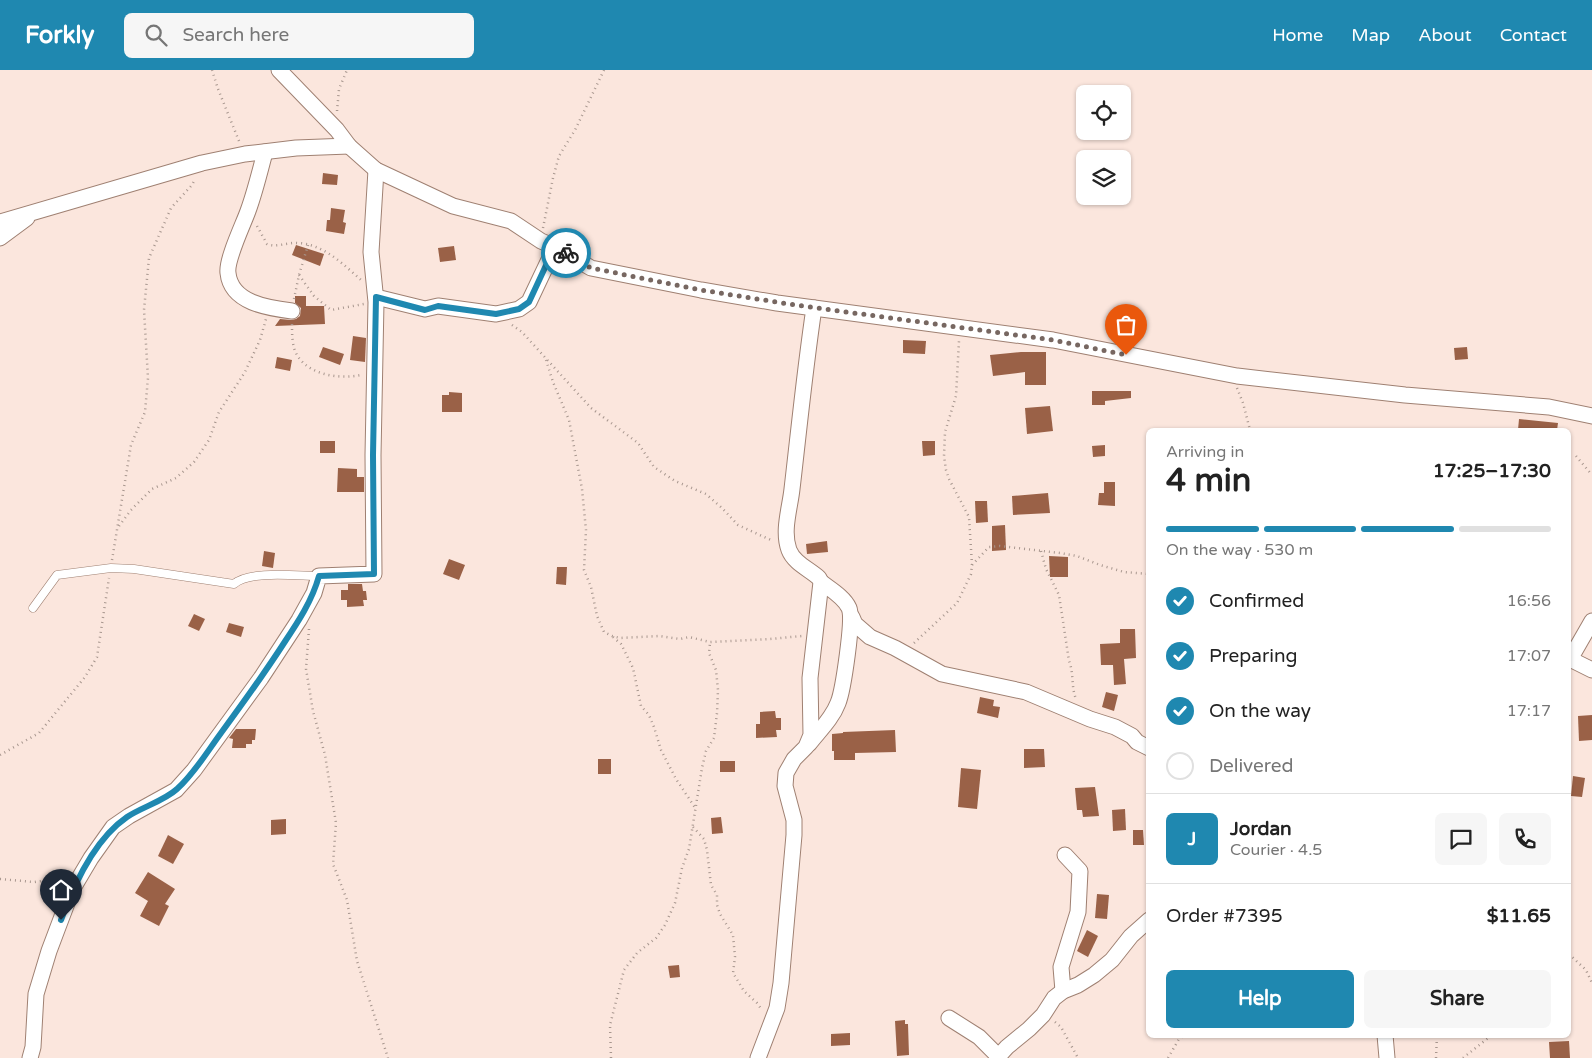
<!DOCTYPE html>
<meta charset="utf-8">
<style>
body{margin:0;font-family:"Varela Round",sans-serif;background:#f6f6f6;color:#222;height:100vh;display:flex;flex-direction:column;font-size:19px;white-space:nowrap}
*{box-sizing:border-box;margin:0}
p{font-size:16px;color:#767676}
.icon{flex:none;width:28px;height:28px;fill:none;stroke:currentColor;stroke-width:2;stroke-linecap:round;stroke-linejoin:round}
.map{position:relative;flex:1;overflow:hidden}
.panel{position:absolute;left:1146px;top:358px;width:425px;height:610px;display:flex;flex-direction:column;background:#fff;border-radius:8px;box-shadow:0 1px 4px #0004}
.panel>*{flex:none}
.tools{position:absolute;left:1076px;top:15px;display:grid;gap:10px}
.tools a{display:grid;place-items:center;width:55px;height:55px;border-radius:8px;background:#fff;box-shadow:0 1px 4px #0004;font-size:25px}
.pin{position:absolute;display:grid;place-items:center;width:42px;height:42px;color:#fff;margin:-51px -21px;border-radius:50% 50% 50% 0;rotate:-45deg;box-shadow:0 0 5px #0007}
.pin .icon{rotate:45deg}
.courier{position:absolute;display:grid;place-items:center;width:50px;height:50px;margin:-25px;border:4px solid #1f88b0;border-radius:50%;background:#fff;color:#222;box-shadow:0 1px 6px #0007}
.headline em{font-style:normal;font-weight:700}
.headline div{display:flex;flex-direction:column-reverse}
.headline{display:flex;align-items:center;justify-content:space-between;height:85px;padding:0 20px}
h1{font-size:32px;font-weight:700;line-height:38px}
.bar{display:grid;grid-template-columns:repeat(4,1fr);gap:8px 5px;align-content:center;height:60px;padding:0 20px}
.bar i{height:6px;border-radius:4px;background:#e0e0e0}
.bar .active{background:#1f88b0}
.bar p{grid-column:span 4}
.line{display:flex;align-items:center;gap:12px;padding:0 20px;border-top:1px solid #e0e0e0}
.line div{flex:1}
.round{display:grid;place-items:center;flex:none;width:52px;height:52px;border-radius:8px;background:#f6f6f6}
ol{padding:0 20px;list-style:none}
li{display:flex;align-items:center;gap:15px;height:55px}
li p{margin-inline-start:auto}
li .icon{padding:5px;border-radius:50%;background:#1f88b0;color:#fff;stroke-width:4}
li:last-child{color:#767676}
li i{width:28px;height:28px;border:2px solid #e0e0e0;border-radius:50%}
.primary-button{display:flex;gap:10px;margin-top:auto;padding:10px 20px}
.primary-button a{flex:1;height:58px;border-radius:8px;background:#1f88b0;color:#fff;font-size:20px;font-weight:700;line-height:58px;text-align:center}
.primary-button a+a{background:#f6f6f6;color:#222}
header{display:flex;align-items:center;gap:30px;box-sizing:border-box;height:70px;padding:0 25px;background:#1f88b0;color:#fff}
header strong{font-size:24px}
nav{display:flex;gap:28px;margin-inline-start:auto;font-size:18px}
.search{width:350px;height:45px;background:#f6f6f6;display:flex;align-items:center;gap:12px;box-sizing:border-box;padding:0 18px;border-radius:8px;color:#767676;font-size:19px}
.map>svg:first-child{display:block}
.building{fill:#9a6147}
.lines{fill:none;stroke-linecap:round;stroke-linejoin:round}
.lane-casing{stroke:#9f8072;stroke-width:9}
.street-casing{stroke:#9f8072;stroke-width:17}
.path{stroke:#a8978f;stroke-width:2.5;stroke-dasharray:1 4;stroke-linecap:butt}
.lane{stroke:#fff;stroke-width:8}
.street{stroke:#fff;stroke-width:15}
.done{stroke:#776761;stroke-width:5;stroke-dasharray:0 9}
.route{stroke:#1f88b0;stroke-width:6}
</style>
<header>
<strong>Forkly</strong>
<div class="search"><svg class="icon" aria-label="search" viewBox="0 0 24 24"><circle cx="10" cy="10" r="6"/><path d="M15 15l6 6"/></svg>Search here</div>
<nav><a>Home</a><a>Map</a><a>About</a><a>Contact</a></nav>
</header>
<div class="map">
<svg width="1592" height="988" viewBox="0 0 1592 988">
<rect width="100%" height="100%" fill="#fbe6dd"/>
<!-- building -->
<g class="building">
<path d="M323,103l15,2 -1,10 -15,-1z"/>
<path d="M331,138l14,2 -2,12 3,1 -2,11 -18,-3 1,-11h3z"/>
<path d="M296,175l28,9 -4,12 -28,-11z"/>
<path d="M454,176l2,14 -16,2 -2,-14z"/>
<path d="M295,226h11v10h18l1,18 -50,2 5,-7 11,1 5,-1 4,-3 1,-8 -6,-5z"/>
<path d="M353,266l13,2 -1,24 -15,-2z"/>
<path d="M903,270l23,1 -1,13 -22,-1z"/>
<path d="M323,277l21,7 -4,11 -21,-8z"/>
<path d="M1467,277l1,12 -13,1 -1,-12z"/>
<path d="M1021,282h25v33h-21v-13l-32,4 -3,-21z"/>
<path d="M277,287l15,3 -2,11 -15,-3z"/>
<path d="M1092,321h39v7l-26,3v4h-13z"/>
<path d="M449,322l13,1v19h-20v-17h7z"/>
<path d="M1050,336l3,25 -26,3 -2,-26z"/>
<path d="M1519,349l39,4 -1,7h-39z"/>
<rect x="320" y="371" width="15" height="12"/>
<path d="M922,371h13v14l-12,1z"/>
<path d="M1105,375v11l-12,1 -1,-11z"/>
<path d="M338,398l19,1v8h7v15h-27z"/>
<path d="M1104,412h11v24l-17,-1 1,-12h5z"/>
<path d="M1048,423l2,20 -37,2 -1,-19z"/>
<path d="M975,431h12l1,21 -12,1z"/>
<path d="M1005,455l1,25 -14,1v-25z"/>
<path d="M827,471l1,11 -21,2 -1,-10z"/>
<path d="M264,481l11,2 -2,15 -11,-2z"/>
<path d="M1049,486l19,1v20h-18z"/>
<path d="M449,489l16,6 -6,15 -16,-6z"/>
<path d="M557,497h10l-1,18 -10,-1z"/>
<path d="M348,514h14l1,7h3l1,9h-4l1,6 -17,1v-7h-6v-10h7z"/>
<path d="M194,544l11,5 -6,12 -11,-5z"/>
<path d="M229,553l15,4 -3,10 -15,-5z"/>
<path d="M1120,559h15l1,29 -12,1 2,25 -12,1 -1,-20h-12l-1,-21 20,-1z"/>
<path d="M1106,622l12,3 -4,16 -12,-4z"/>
<path d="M980,627l14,3 -1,6 7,1 -2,11 -21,-5z"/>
<path d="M775,641l1,7h5v12h-5l1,7 -21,1v-14h4v-12z"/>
<path d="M1592,645v25l-13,1 -1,-25z"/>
<path d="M236,659h20l-1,11h-3v4h-6v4h-14l1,-9 -4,-1z"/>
<path d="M895,660l1,22 -41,1v7h-21v-9h-2v-17l11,-1v-1z"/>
<path d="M1024,679h20l1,18 -21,1z"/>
<rect x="598" y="689" width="13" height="15"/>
<rect x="720" y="691" width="15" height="11"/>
<path d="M961,698l20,2 -4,39 -19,-2z"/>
<path d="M1573,706l12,2 -3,19 -11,-1z"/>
<path d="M1095,717l4,29 -16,1 -1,-7h-5l-2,-22z"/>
<path d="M1125,739l1,21 -13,1 -1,-21z"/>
<path d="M721,747l2,16 -11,1 -1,-16z"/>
<path d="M286,749v15l-15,1v-15z"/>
<path d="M1133,760h10l1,15h-11z"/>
<path d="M168,765l16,9 -11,20 -15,-8z"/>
<path d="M148,802l27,17 -10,15 4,2 -10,20 -19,-10 8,-15 -13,-8z"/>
<path d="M1097,824l12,1 -2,24 -12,-1z"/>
<path d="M1087,860l11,6 -10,21 -11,-6z"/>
<path d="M679,895l1,12 -10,1 -2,-12z"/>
<path d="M905,950v4h3l1,31 -12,1 -2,-35z"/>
<path d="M850,963v12l-19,1v-12z"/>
<path d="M1569,971l1,17h-20l-1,-16z"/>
</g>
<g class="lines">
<defs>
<path id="lane" d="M33,538l24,-33 54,-7 23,1 100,15c15,-14 64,-8 85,-8"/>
<g id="street">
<path d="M279,0l58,60 12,16 27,24 77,36 58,15 30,20 14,6 36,21 110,22 76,13 276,37 184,36 168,19 144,12 43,9"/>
<path d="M265,82c-5,19 -10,40 -17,59 -5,14 -22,49 -20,62 3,30 40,35 64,38"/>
<path d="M0,152l202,-59 43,-9 51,-6 53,-2"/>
<path d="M0,168l27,-20"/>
<path d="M376,227l49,12 13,-3 58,8 23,-5 10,-7 26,-55"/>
<path d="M852,547l3,7 15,13 25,11 47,26 84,18 64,27 25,8 17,9 5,6 12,6"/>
<path d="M1570,589l22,11"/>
<path d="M1569,591l23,-40"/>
<path d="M809,674c10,-13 23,-25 29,-41 5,-12 16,-84 11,-95 -5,-11 -19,-19 -28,-26"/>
<path d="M1063,921l-2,-24 17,-55 2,-41 -15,-16"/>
<path d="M949,948l30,19 19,19"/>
<path d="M1385,965l2,23"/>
<path d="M30,988l3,-11 3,-53 13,-43 23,-61 19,-32 22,-31 16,-11 47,-26 18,-20 67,-92 38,-58 15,-27 5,-17 55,-2 -1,-119 3,-153 -5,-50 5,-82"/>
<path d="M758,988l19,-50 4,-25 13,-148v-15l-9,-34 1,-13 8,-14 12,-12 5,-12 -1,-57 11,-96 -2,-4c-10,-9 -25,-15 -30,-28 -7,-19 1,-42 3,-61 7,-60 13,-121 22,-181"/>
<path d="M997,988l10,-11 22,-18 14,-14 11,-17 9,-7 15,-6 16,-10 18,-15 19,-24 18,-16"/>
</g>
</defs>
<!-- lane casing -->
<use href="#lane" class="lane-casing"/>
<!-- street casing -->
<use href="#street" class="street-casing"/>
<!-- path -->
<g class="path">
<path d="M212,0l6,19 21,52"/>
<path d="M337,41l2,-22 8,-19"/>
<path d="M257,156l10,18c10,4 20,-2 31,-1 25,1 45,21 63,37"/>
<path d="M543,158l10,-50 6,-22 16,-26 29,-60"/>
<path d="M299,205l15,21 17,14 33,-6"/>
<path d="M294,229l5,-24 9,-30"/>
<path d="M292,254c0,8 0,16 2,24 8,26 43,32 67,27"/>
<path d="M512,255l10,7 69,76 47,35 16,24 21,14 31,13 16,14 16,17 35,16"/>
<path d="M546,290l7,22 16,38 13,69 4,41 -2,40 7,17 6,29 7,16 8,4 8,2 39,-2 21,3 9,-2 21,5 60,-3 32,-3"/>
<path d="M1237,318l6,15 7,27"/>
<path d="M1576,386l16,19"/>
<path d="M119,456l12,-16 21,-21 24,-11 18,-16 15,-22 10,-28 26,-40 15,-32 6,-21"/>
<path d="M1041,481l5,18 13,26 10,66c5,12 2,26 7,38"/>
<path d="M112,490l19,-115 14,-33 3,-34 -4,-68 5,-52 22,-50 21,-23 3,-6"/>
<path d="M972,495l17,-18 11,-1 60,7 17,3 23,9 24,7 25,2"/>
<path d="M309,559l-3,40 7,42 12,44 11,68 -3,41 14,36 10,61 31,97"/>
<path d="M613,567l8,7 12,24 8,38 8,9 5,12 7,23 15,29 20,30"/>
<path d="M914,573l43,-40 14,-29 1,-9 -3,-48 -20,-38 -3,-9 -2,-14 1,-24 11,-36 3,-55"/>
<path d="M0,685l39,-22 46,-56 12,-20 12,-79"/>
<path d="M693,757l11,12 3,11 4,35 6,10v10l3,9 13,21 2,22 -2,16 11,18 13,12 5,7"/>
<path d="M0,809l34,3 31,-4"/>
<path d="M1569,884l17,16 6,13"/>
<path d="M1055,952l6,5 17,31"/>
<path d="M611,988l-1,-33 14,-55 13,-17 19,-15 9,-13 10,-22 7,-35 7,-19 13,-81 4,-17 8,-13 3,-25 1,-23 -2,-20 -7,-17 1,-10"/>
<path d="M1168,988l11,-19 6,-4"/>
<path d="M1436,988l1,-23"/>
<path d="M1463,988l29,-23"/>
</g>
<!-- lane -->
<use href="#lane" class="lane"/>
<!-- street -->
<use href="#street" class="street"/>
</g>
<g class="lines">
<!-- done -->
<path class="done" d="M566,183l25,15 110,22 94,15 258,35 73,15"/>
<!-- route -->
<path class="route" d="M61,850c13,-36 34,-81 66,-103 15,-10 37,-16 50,-28 17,-15 30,-37 44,-56 22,-30 43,-59 63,-90 14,-21 28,-42 35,-67l55,-2 -1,-119 3,-158 49,13 13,-4 58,8 23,-5 10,-7 26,-56 11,7"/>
</g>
</svg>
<div class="tools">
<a><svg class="icon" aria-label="locate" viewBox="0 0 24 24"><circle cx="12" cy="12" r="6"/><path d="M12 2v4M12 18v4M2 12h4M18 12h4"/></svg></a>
<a><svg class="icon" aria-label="layers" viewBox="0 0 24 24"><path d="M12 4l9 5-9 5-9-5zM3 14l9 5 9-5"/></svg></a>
</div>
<div class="pin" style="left:1126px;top:285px;background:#ea580c"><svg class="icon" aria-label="bag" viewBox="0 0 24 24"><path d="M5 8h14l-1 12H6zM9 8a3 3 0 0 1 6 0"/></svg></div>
<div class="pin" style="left:61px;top:850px;background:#1f2937"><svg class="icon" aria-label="home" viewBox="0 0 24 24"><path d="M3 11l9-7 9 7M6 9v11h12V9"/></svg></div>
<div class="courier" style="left:566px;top:183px"><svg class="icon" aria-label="bike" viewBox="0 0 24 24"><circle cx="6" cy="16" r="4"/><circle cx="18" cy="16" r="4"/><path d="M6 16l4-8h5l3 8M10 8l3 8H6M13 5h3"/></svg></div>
<section class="panel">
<div class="headline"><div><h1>4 min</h1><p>Arriving in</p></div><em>17:25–17:30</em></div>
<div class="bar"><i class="active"></i><i class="active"></i><i class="active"></i><i></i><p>On the way · 530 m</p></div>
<ol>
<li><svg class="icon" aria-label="check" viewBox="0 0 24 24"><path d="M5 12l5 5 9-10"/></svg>Confirmed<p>16:56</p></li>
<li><svg class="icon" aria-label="check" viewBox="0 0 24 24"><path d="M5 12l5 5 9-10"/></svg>Preparing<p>17:07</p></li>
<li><svg class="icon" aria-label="check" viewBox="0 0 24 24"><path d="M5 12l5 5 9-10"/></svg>On the way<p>17:17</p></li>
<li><i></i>Delivered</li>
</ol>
<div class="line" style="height:90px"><b class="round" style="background:#1f88b0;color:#fff">J</b><div><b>Jordan</b><p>Courier · 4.5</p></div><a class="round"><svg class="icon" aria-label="chat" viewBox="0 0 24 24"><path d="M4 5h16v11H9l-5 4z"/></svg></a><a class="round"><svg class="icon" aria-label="phone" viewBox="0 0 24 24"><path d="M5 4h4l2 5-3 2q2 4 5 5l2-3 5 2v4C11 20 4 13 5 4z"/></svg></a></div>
<div class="line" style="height:65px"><div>Order #7395</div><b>$11.65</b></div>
<div class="primary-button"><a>Help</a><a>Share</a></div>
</section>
</div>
